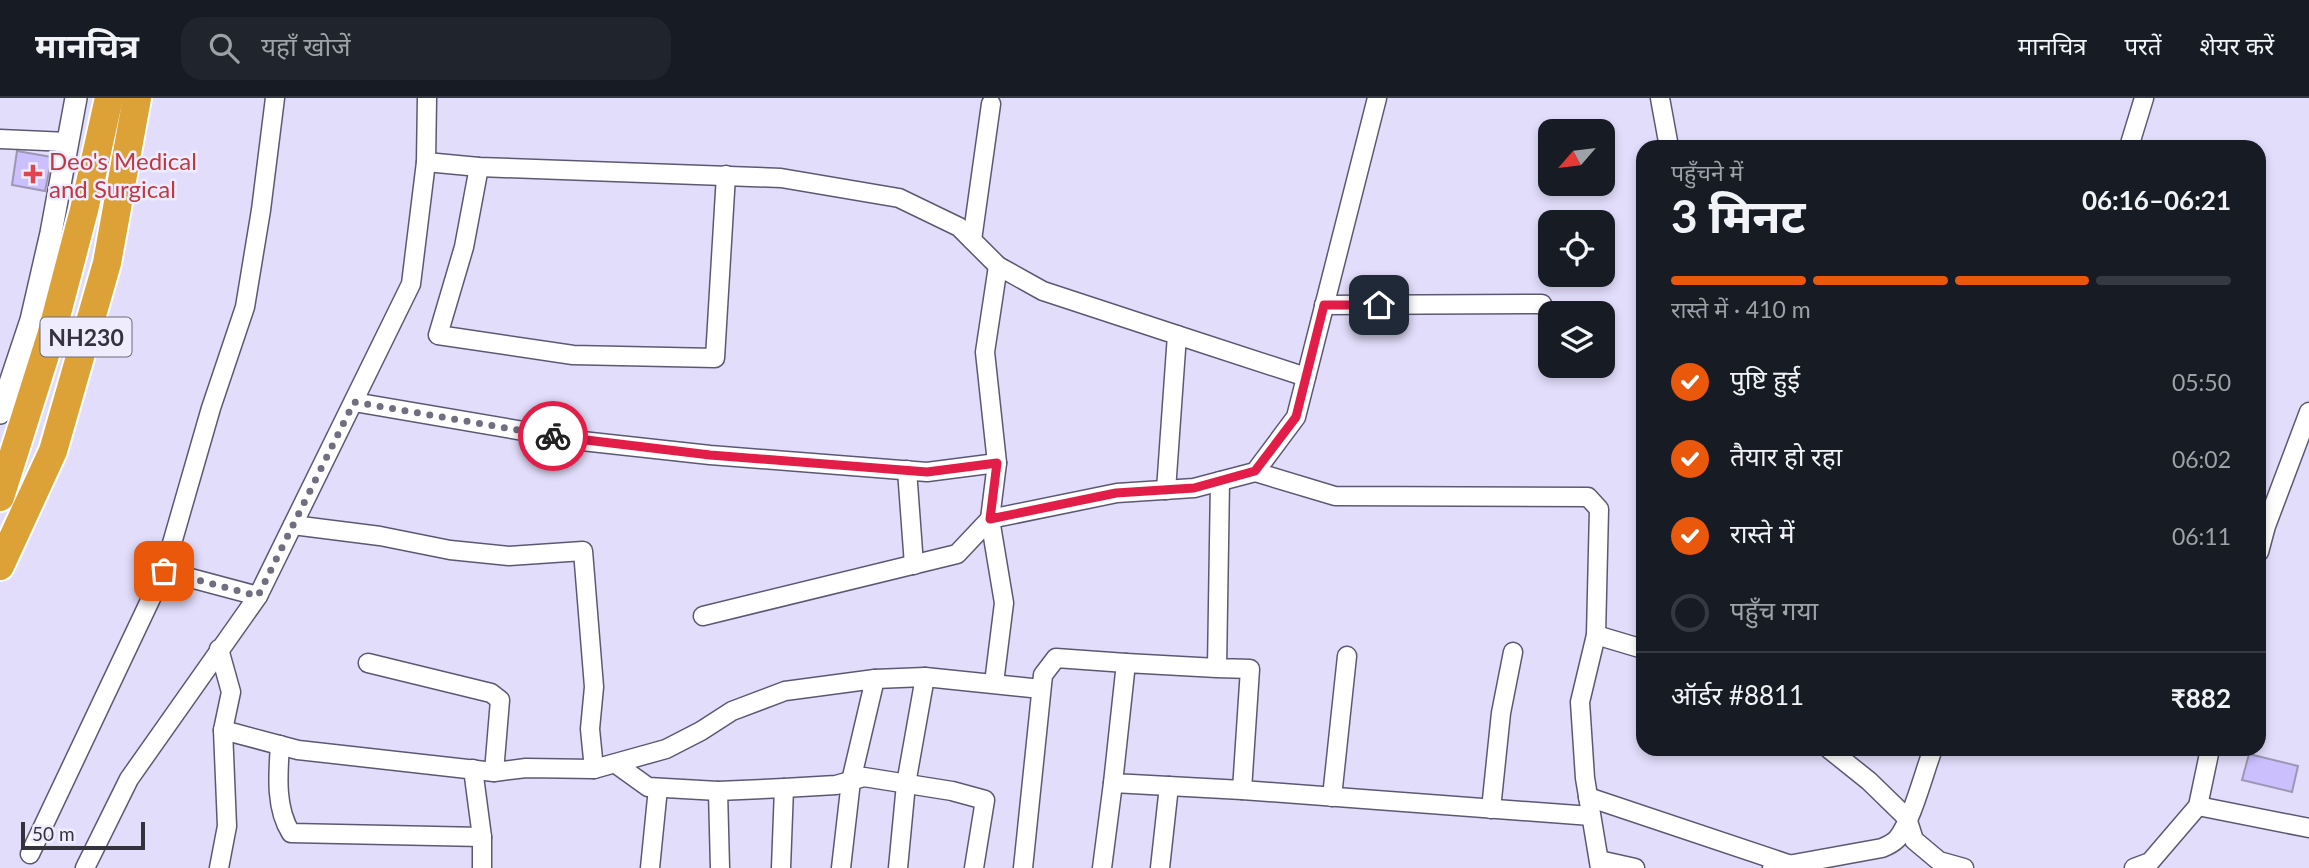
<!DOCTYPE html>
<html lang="hi">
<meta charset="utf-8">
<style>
body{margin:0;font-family:Lato,"Noto Sans Devanagari",sans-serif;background:#20242c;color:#f1f3f6;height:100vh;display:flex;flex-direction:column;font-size:26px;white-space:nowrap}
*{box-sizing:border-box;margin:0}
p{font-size:23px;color:#9ea1a6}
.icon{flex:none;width:38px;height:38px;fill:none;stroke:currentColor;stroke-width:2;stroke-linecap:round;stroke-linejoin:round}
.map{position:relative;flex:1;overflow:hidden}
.panel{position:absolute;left:1636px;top:42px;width:630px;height:616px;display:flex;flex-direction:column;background:#171b24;border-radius:21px;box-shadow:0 4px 10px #0003}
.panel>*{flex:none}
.needle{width:46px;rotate:242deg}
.fabs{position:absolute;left:1538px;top:21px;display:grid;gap:14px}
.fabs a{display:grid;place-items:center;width:77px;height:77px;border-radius:14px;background:#171b24;box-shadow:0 4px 10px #0003;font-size:35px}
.scale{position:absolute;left:21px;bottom:18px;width:124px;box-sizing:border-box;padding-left:7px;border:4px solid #35323e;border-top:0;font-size:19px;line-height:24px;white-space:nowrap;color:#35323e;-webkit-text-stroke:5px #efecfe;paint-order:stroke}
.pin{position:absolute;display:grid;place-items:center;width:60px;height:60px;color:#fff;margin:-30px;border-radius:14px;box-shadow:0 4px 10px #0006}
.courier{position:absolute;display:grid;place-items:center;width:70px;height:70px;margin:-35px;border:5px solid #e11d48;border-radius:50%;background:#fff;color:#222;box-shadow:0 2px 9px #0007}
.summary em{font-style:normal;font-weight:700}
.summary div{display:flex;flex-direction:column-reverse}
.summary{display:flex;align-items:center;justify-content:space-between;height:119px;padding:0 35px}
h1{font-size:46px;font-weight:700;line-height:52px}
.bar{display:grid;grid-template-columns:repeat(4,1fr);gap:10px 7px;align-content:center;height:84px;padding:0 35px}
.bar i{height:9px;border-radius:5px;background:#363941}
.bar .selected{background:#ea580c}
.bar p{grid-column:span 4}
.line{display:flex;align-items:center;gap:18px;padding:0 35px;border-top:2px solid #363941}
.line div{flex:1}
ol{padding:0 35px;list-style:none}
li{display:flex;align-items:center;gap:21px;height:77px}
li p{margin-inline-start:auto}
li .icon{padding:7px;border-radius:50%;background:#ea580c;color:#fff;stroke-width:4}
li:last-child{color:#9ea1a6}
li i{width:38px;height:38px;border:4px solid #363941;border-radius:50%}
header{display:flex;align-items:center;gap:42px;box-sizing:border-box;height:98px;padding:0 35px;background:#171b24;border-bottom:2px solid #363941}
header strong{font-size:33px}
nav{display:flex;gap:38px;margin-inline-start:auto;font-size:24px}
.search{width:490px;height:63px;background:#20242c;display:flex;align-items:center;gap:18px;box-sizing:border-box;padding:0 24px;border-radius:21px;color:#9ea1a6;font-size:26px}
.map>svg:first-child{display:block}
.building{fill:#cbbffd;stroke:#9d97b3;stroke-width:2}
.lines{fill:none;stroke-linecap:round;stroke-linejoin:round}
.minor-casing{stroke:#5d5872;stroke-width:21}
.tertiary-casing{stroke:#5d5872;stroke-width:24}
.trunk-casing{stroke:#fff;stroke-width:32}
.minor{stroke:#fff;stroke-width:18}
.tertiary{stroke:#fff;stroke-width:21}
.trunk{stroke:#dca238;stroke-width:28}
.done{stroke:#726e80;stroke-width:7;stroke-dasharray:0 12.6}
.route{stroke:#e11d48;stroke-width:9}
.health-dot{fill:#e0444e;stroke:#efecfe;stroke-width:2.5}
.labels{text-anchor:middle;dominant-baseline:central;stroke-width:5;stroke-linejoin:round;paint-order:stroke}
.shield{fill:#efecfe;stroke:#6d6a78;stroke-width:2}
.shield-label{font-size:23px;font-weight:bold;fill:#35323e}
.health-label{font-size:24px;fill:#be3a42;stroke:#efecfe;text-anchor:start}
</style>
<header>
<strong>मानचित्र</strong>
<div class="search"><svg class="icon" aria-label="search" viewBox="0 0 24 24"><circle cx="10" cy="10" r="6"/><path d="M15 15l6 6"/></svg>यहाँ खोजें</div>
<nav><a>मानचित्र</a><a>परतें</a><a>शेयर करें</a></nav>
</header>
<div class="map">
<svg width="2309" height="770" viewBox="0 0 2309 770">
<rect width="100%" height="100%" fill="#e2ddfb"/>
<!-- building -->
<g class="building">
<path d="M17,53l35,6 -7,34 -33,-6z"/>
<path d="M2249,656l49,12 -6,26 -50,-12z"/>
</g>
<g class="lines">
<defs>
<g id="minor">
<path d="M1660,0l9,49"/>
<path d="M0,41l68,3"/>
<path d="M2129,49l15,-49"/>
<path d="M426,64l53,5 302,11 118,20 60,29 39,39 45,25 134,44 -11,155"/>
<path d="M479,69l-15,80 -26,88 135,20 142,3 11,-183"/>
<path d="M972,142l19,-136"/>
<path d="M1324,207l218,-1"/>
<path d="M1177,237l129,42"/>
<path d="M354,304l228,39 128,14 217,17 70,-9"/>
<path d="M907,372l7,95"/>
<path d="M1255,374l80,24 253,1 11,12 -3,126 -16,67 5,76 15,90"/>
<path d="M293,427l87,11 70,14 59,6 74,-5 11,136 -4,42 4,40"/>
<path d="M2259,454l7,-26 43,-114"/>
<path d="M164,473l94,25"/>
<path d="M703,518l254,-62 33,-35 127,-26 77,-5 61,-16 41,-55 81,-319"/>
<path d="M1596,537l47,14"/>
<path d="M219,551l12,43 -8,38 75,20 196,22 32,-4 68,1 72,-20 35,-18 31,-20 53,-20 90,-12 50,-2 116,12"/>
<path d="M368,565l123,30 9,7 -6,72"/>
<path d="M1217,570l-91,-5 -13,120 129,7 8,-121 -33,-1 3,-187"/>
<path d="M994,585l10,-80 -14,-84 7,-56 -12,-111 13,-86"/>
<path d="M280,647c-2,29 -5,63 11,88l191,4"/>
<path d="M1829,651l40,32 38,37 7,22 25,21 25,7"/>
<path d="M616,666l32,23 70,4 66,-3 52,-3 28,-8 88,14 33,9 -11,68"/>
<path d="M473,671l9,68v31"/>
<path d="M1242,692l349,26"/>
<path d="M718,693l2,77"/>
<path d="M1332,699l15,-141"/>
<path d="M1588,699l200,67"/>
<path d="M2198,708l111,22"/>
<path d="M1491,711l10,-96 12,-61"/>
<path d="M30,756l134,-283 47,-163 34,-101 16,-97 14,-112"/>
<path d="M1599,762l36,8"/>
<path d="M85,770l44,-89 129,-183 153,-312 15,-122 1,-64"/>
<path d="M219,770l8,-42 -4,-96"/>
<path d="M650,770l8,-80"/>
<path d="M781,770l3,-80"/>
<path d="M841,770l10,-87 24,-102"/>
<path d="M898,770l8,-84 19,-107"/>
<path d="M1023,770l20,-193 13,-17 70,5"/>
<path d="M1102,770l11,-85"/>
<path d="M1160,770l9,-82"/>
<path d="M1772,770l110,-20c5,-2 11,-5 15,-9 15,-18 27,-67 36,-90"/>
<path d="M2134,770l16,-6 48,-56 12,-57"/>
</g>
<path id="tertiary" d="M0,315l31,-93 20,-87 25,-135"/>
<g id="trunk">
<path d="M0,399l51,-161 33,-126 25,-112"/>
<path d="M0,468l53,-115 54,-188 30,-165"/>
</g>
</defs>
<!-- minor casing -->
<use href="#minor" class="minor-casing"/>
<!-- tertiary casing -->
<use href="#tertiary" class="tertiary-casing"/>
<!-- trunk casing -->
<use href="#trunk" class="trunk-casing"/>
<!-- minor -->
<use href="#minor" class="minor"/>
<!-- tertiary -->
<use href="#tertiary" class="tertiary"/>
<!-- trunk -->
<use href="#trunk" class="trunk"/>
</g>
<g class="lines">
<!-- done -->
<path class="done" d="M164,473l94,25 96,-194 199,34"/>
<!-- route -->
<path class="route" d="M553,338l157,19 217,17 70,-9 -7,56 126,-26 78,-5 61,-17 41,-54 28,-112h55"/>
</g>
<!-- markers -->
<path class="health-dot" d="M29.5 65.5h7v7h7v7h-7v7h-7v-7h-7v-7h7z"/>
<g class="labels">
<!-- shield labels -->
<rect class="shield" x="40.5" y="219.5" width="91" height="39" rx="5"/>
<g class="shield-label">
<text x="86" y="239">NH230</text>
</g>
<!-- health labels -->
<g class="health-label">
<text x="49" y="62">Deo's Medical<tspan x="49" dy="28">and Surgical</tspan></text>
</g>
</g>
</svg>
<div class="fabs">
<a><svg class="needle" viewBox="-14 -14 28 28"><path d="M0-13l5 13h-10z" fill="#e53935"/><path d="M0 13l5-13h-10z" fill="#9ea1a6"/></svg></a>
<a><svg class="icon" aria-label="locate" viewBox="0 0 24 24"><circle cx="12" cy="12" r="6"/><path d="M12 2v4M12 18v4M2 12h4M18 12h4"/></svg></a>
<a><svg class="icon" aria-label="layers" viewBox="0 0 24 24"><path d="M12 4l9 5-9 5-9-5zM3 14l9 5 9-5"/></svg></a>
</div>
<div class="scale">50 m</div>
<div class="pin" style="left:164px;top:473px;background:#ea580c"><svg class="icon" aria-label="bag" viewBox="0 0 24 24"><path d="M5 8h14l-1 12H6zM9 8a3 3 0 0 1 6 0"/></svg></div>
<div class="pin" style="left:1379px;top:207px;background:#1f2937"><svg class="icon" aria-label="home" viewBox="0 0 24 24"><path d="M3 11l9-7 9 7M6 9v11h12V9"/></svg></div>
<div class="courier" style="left:553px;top:338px"><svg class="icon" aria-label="bike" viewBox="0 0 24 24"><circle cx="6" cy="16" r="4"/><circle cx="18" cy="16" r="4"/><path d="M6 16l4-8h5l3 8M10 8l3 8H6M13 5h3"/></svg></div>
<section class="panel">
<div class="summary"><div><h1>3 मिनट</h1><p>पहुँचने में</p></div><em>06:16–06:21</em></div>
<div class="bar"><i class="selected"></i><i class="selected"></i><i class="selected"></i><i></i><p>रास्ते में · 410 m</p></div>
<ol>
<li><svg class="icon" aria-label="check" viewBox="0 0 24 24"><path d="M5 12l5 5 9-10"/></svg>पुष्टि हुई<p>05:50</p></li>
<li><svg class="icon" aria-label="check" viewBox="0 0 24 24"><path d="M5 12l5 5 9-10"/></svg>तैयार हो रहा<p>06:02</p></li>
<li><svg class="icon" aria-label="check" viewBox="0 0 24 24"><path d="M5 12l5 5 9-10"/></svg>रास्ते में<p>06:11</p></li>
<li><i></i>पहुँच गया</li>
</ol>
<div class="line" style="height:91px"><div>ऑर्डर #8811</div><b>₹882</b></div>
</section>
</div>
